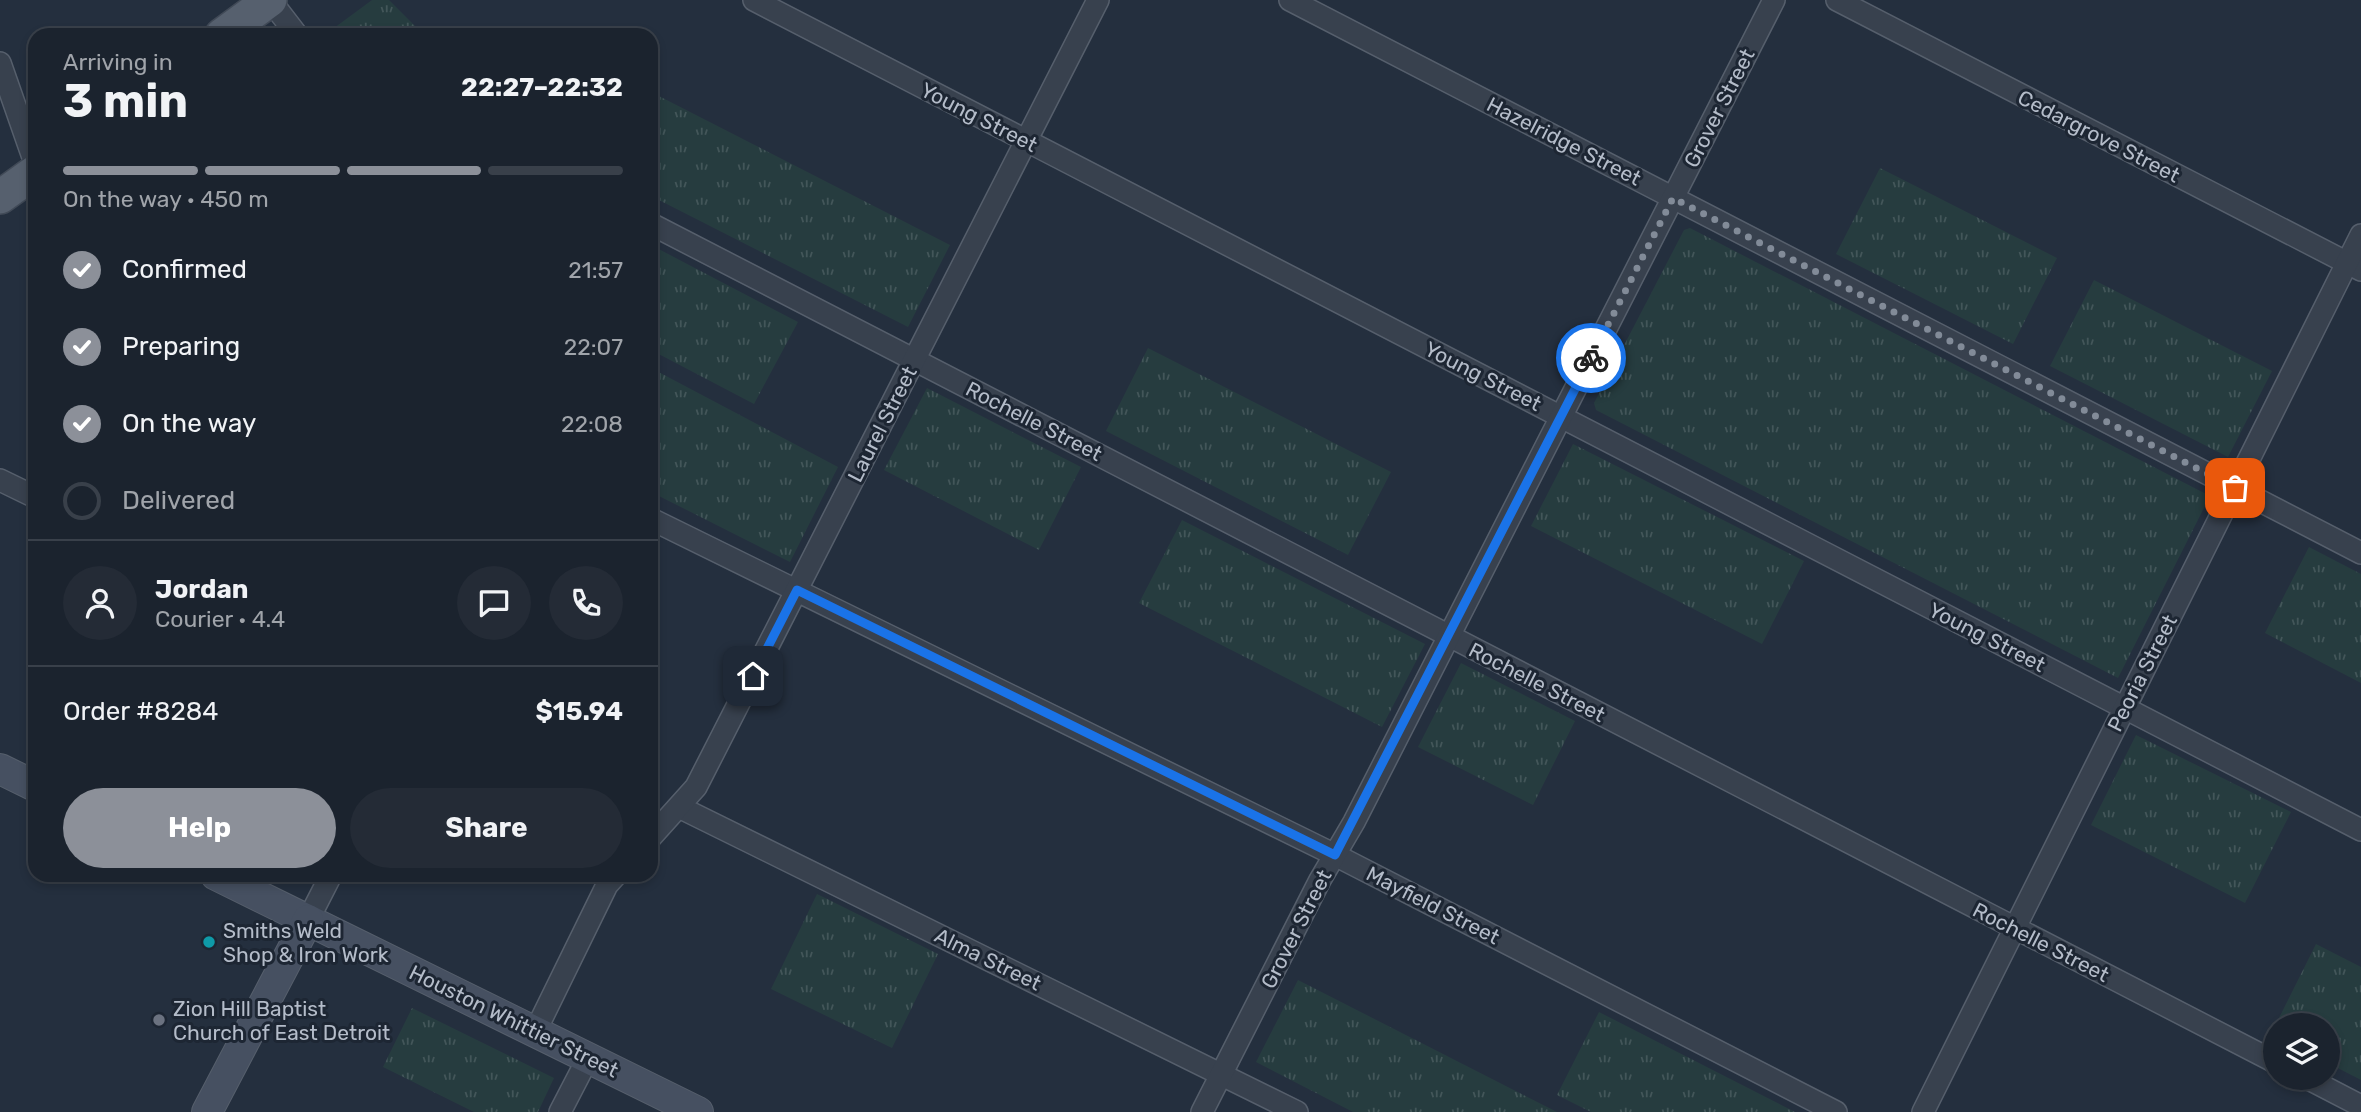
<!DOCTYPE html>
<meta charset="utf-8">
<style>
body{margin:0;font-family:Rubik,sans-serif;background:#242b36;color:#f1f3f6;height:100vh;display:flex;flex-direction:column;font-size:26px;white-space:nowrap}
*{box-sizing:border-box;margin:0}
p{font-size:23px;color:#a0a4aa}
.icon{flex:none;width:38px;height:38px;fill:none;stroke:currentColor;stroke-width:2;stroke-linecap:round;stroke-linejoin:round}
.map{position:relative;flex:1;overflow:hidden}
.side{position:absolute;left:28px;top:28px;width:630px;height:854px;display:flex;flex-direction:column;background:#1b232e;border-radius:21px;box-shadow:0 4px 10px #0003,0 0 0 2px #39404a}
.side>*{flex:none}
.buttons{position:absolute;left:2263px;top:1013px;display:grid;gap:14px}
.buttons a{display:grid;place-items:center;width:77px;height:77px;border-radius:50%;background:#1b232e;box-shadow:0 4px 10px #0003,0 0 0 2px #39404a;font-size:35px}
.pin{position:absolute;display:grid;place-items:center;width:60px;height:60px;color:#fff;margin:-30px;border-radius:14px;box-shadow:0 4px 10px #0006}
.courier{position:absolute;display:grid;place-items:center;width:70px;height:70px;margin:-35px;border:5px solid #1a73e8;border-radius:50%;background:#fff;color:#222;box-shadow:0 2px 9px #0007}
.overview em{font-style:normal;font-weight:700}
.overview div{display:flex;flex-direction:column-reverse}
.overview{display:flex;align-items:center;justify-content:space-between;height:119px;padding:0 35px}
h1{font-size:46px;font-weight:700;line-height:52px}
.bar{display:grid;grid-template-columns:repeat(4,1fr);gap:10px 7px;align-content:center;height:84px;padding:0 35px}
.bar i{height:9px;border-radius:5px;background:#39404a}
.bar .selected{background:#8c9099}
.bar p{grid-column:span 4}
.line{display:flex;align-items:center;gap:18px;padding:0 35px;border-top:2px solid #39404a}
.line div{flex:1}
.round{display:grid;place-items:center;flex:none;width:74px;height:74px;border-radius:37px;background:#242b36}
ol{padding:0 35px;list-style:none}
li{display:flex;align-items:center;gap:21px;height:77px}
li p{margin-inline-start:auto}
li .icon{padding:7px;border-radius:50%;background:#8c9099;color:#fff;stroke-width:4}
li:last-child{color:#a0a4aa}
li i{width:38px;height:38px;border:4px solid #39404a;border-radius:50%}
.primary-button{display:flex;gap:14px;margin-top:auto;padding:14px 35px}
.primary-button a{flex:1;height:80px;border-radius:42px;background:#8c9099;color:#fff;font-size:28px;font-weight:700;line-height:80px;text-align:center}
.primary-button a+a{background:#242b36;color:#f1f3f6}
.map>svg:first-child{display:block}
.grass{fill:url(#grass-tufts)}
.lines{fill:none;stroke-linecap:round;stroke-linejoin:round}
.street-casing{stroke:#565f6c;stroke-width:24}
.secondary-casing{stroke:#565f6c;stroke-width:32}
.primary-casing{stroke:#414a57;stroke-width:36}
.street{stroke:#38414e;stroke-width:21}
.secondary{stroke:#465061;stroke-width:30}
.primary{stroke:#56606e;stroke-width:33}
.done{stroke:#828b98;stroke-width:7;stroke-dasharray:0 12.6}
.route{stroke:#1a73e8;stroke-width:9}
.culture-dot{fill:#0f9aa8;stroke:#1d2633;stroke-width:2.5}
.worship-dot{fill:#6b7280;stroke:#1d2633;stroke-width:2.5}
.labels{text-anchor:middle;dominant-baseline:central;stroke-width:6;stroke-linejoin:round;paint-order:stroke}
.street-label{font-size:21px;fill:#b4bcc9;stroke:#1d2633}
.poi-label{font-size:21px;fill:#b4bcc9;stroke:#1d2633;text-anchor:start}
</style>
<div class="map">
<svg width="2361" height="1112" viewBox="0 0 2361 1112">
<defs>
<pattern id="grass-tufts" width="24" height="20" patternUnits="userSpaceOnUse" patternTransform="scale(1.75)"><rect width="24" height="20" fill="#263c3f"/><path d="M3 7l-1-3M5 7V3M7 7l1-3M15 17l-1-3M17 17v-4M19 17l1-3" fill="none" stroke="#435659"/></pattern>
</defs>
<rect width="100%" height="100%" fill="#242f3e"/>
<!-- grass -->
<g class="grass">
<path d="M372,0h17l35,35h-86l-8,-4z"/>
<path d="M651,92l299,153 -42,82 -257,-131z"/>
<path d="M1880,168l177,90 -44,86 -177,-90z"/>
<path d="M1690,228l520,268 -92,182 -522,-268 -2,-7 90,-173z"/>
<path d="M651,245l147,77 -44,82 -103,-54z"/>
<path d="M2094,280l178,91 -44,86 -178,-91z"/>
<path d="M1148,348l243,124 -43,83 -242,-124z"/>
<path d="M651,368l187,99 -48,95 -139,-70z"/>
<path d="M927,388l154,79 -42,83 -155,-80z"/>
<path d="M1573,444l231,117 -42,83 -231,-118z"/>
<path d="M1182,520l243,124 -43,83 -243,-124z"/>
<path d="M2309,547l52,27v109l-96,-50z"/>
<path d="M1461,663l114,58 -42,84 -115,-58z"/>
<path d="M2136,735l155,77 -46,91 -154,-78z"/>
<path d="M817,894l121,60 -46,94 -121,-59z"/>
<path d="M2316,944l45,23v113l-33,-17v-37h-53z"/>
<path d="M1298,980l259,132h-204l-97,-50z"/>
<path d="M412,1008l142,70 -16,34h-64l-91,-45z"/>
<path d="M1599,1012l196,100h-204l-34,-17z"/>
</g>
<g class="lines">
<defs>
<g id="street">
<path d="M270,0l27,35"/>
<path d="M754,0l1607,830"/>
<path d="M1290,0l1071,553"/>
<path d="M1837,0l524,270"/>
<path d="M0,63l35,100"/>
<path d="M651,224l1624,838"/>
<path d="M0,480l35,17"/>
<path d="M651,519l684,336 501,257"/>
<path d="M679,807l618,305"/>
<path d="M651,837l45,-50 402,-787"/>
<path d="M308,920l23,-45"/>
<path d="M535,1032l72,-147 9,-10"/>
<path d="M2307,1078l54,28"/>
<path d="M560,1112l28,-54"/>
<path d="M1202,1112l118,-232 34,-58 420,-822"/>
<path d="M1923,1112l438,-877"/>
</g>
<g id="secondary">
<path d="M0,769l35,17"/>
<path d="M216,875l482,237"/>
<path d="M207,1112l101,-192"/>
</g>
<g id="primary">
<path d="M222,35l48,-35"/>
<path d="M0,197l35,-25"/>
</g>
</defs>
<!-- street casing -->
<use href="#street" class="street-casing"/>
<!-- secondary casing -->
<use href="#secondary" class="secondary-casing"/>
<!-- primary casing -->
<use href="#primary" class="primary-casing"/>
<!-- street -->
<use href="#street" class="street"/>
<!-- secondary -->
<use href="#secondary" class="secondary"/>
<!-- primary -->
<use href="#primary" class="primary"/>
</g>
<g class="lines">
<!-- done -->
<path class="done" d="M1591,358l82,-160 562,290"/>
<!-- route -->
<path class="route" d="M753,676l44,-86 538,265 256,-497"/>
</g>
<!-- markers -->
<circle class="culture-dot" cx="209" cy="942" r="7"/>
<circle class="worship-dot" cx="159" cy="1020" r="7"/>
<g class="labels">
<!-- street labels -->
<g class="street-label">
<text transform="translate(1719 108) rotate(-63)">Grover Street</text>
<text transform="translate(979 117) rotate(27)">Young Street</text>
<text transform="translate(2099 136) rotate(27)">Cedargrove Street</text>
<text transform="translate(1564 141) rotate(27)">Hazelridge Street</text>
<text transform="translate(1483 376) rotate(27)">Young Street</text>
<text transform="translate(1034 421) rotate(27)">Rochelle Street</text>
<text transform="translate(882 424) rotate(-63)">Laurel Street</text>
<text transform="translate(1987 637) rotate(27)">Young Street</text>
<text transform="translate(2142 673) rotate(-63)">Peoria Street</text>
<text transform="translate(1537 682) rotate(27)">Rochelle Street</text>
<text transform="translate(1433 905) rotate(27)">Mayfield Street</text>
<text transform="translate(1296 929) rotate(-63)">Grover Street</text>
<text transform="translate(2041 942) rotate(27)">Rochelle Street</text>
<text transform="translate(988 959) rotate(26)">Alma Street</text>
<text transform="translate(514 1021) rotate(26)">Houston Whittier Street</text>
</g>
<!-- poi labels -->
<g class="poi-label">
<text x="223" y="930">Smiths Weld<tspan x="223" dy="24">Shop &amp; Iron Work</tspan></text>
<text x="173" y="1008">Zion Hill Baptist<tspan x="173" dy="24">Church of East Detroit</tspan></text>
</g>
</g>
</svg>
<div class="buttons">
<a><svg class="icon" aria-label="layers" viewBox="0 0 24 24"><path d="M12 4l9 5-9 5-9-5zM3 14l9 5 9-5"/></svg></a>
</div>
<div class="pin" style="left:2235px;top:488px;background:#ea580c"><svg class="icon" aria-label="bag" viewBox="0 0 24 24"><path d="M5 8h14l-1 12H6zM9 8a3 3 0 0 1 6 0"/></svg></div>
<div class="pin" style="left:753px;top:676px;background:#1f2937"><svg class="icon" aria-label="home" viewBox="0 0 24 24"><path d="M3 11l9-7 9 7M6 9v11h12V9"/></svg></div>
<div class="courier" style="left:1591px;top:358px"><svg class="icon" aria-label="bike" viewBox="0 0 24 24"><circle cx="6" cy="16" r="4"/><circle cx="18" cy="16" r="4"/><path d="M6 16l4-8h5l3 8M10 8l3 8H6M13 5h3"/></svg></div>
<section class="side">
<div class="overview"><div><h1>3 min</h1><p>Arriving in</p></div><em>22:27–22:32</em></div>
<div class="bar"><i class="selected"></i><i class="selected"></i><i class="selected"></i><i></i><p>On the way · 450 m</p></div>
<ol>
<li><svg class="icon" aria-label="check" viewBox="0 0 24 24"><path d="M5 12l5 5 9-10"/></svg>Confirmed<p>21:57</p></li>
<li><svg class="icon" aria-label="check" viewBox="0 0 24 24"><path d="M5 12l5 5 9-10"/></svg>Preparing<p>22:07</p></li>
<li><svg class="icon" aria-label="check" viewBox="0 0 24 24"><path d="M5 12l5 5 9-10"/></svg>On the way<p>22:08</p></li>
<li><i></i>Delivered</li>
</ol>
<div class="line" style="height:126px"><a class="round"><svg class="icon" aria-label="person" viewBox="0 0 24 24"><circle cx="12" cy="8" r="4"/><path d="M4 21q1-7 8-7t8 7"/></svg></a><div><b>Jordan</b><p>Courier · 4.4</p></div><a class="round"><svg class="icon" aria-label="chat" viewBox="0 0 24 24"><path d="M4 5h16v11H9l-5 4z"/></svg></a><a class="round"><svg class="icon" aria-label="phone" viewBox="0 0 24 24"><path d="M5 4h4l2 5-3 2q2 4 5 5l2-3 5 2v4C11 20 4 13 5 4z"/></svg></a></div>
<div class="line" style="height:91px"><div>Order #8284</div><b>$15.94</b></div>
<div class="primary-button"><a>Help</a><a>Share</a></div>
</section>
</div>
